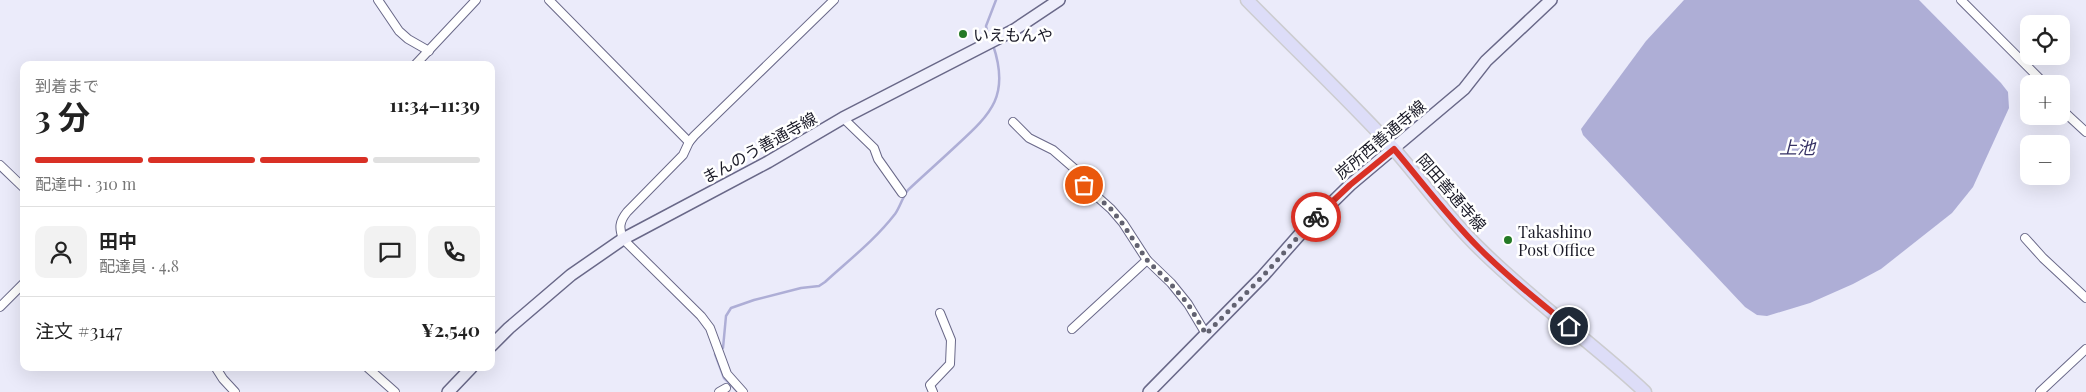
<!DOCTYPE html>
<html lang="ja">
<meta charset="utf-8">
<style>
body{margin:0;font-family:"Playfair Display","Noto Sans JP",serif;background:#f2f2f2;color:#222;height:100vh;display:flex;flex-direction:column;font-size:19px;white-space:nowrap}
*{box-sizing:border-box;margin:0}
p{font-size:16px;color:#767676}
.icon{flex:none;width:28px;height:28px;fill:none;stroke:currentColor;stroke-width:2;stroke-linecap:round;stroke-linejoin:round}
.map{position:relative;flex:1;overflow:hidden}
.drawer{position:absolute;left:20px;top:61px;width:475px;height:310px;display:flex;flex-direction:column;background:#fff;border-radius:10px;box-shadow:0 5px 20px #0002}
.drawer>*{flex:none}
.buttons{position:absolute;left:2020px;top:15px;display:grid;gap:10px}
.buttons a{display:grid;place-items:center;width:50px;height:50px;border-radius:10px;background:#fff;box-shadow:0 5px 20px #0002;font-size:25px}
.pin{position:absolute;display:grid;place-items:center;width:42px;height:42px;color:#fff;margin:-21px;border:2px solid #fff;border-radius:50%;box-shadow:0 1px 5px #0007}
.courier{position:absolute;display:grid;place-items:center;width:50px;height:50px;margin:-25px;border:4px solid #d93025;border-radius:50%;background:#fff;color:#222;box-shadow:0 1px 6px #0007}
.summary em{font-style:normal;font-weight:700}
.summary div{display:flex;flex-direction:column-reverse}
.summary{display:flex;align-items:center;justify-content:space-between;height:85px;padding:0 15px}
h1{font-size:32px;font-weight:700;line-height:38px}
.bar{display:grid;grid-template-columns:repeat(4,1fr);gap:8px 5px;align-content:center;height:60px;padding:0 15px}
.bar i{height:6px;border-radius:4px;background:#e0e0e0}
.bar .on{background:#d93025}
.bar p{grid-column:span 4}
.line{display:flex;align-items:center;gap:12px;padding:0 15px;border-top:1px solid #e0e0e0}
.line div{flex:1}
.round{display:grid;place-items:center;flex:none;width:52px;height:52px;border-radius:10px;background:#f2f2f2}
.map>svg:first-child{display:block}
.water{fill:#aeaed6}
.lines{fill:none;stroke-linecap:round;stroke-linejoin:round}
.stream{stroke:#aeaed6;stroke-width:2.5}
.minor-casing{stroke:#696888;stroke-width:10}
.secondary-casing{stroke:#696888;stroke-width:14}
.primary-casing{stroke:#cccccf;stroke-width:15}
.minor{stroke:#fff;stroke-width:8}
.secondary{stroke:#eeeefb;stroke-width:11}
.primary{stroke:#ddddf8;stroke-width:12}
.done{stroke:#626270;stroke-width:5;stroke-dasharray:0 9}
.route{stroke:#d93025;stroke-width:6}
.poi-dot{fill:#247925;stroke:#fff;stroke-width:2}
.labels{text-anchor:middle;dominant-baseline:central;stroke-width:5;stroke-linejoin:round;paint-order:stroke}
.poi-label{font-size:16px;fill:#191926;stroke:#fff;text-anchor:start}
.street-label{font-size:16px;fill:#191926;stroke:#fff}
.water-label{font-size:18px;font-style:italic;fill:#373366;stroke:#fff}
</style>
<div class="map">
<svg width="2086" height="392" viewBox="0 0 2086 392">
<rect width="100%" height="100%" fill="#ebebfa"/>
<!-- water -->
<path class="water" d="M1684,0h235l82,83 7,9 1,16 -36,79 -21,26 -71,56 -28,15 -43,19 -43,13 -10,-1 -12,-8 -162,-172 -2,-6 65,-88z"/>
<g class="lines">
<!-- stream -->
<g class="stream">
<path d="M988,35l-2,-9 10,-26"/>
<path d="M723,348l3,-32 5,-8 23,-8 47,-12 18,-2 6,-4c24,-22 50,-42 70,-68 5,-7 7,-16 13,-24 16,-15 33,-30 49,-45 35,-32 53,-50 36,-100"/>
<path d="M715,354l9,24 14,14"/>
</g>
<defs>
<g id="minor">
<path d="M378,0l21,31 9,8 21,12"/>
<path d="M549,0l140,142"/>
<path d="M1961,0l79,79 2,5"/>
<path d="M415,65l61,-65"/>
<path d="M2061,109l25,23"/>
<path d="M843,118l31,30 4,11 24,34"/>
<path d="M1013,122l16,16 24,12 23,20 8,15 27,24 12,14 24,37 24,23 17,21 18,30"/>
<path d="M0,165l24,23"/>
<path d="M2025,238l18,20 43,40"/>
<path d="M0,307l24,-24"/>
<path d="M1072,329l75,-69"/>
<path d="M216,368l7,11 12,13"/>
<path d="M368,368l27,24"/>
<path d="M719,392l7,-4"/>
<path d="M743,392l-16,-18 -17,-46 -9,-12 -78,-77c-4,-11 -4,-17 4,-27l56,-57 6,-13 5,-6 140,-136"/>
<path d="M933,392l-3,-7 20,-21 1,-24 -11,-27"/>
<path d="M2040,392l46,-43"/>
</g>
<g id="secondary">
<path d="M491,346l18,-18 62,-53 52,-36 145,-77 75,-44 171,-88 45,-30"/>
<path d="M448,392l23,-24"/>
<path d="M1149,392l114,-116 38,-43 49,-48 114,-96 22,-28 65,-61"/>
</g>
<path id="primary" d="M1247,0c48,49 99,97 146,148 29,33 54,69 86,100 52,52 113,94 166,144"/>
</defs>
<!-- minor casing -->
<use href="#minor" class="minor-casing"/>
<!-- secondary casing -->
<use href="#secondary" class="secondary-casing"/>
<!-- primary casing -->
<use href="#primary" class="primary-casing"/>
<!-- minor -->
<use href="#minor" class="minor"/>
<!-- secondary -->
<use href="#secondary" class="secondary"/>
<!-- primary -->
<use href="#primary" class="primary"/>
</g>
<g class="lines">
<!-- done -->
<path class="done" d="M1084,185l27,24 11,14 25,37 23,23 18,21 18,30 57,-58 53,-59"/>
<!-- route -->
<path class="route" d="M1316,217l34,-32 44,-36c28,33 54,68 85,99 28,28 59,53 90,78"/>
</g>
<!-- markers -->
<g class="poi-dot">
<circle cx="963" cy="34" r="5"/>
<circle cx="1508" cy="240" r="5"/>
</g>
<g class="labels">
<!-- poi labels -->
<g class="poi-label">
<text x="973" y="34">いえもんや</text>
<text x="1518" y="231">Takashino<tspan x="1518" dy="18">Post Office</tspan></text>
</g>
<!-- street labels -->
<g class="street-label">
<text transform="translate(1380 139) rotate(-40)">炭所西善通寺線</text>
<text transform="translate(759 147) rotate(-29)">まんのう善通寺線</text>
<text transform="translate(1452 192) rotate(49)">岡田善通寺線</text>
</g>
<!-- water labels -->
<g class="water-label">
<text x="1797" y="147">上池</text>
</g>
</g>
</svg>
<div class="buttons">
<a><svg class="icon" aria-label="locate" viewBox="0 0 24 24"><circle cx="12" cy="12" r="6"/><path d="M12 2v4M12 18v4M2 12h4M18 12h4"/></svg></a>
<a>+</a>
<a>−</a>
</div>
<div class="pin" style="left:1084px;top:185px;background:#ea580c"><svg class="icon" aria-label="bag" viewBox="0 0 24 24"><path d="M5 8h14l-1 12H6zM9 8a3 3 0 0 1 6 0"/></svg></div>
<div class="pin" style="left:1569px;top:326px;background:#1f2937"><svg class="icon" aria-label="home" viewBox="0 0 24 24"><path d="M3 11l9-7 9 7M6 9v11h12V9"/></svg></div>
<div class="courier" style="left:1316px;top:217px"><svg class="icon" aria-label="bike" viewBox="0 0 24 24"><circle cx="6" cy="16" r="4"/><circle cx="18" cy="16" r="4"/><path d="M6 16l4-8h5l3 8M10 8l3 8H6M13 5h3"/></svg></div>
<section class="drawer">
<div class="summary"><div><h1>3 分</h1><p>到着まで</p></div><em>11:34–11:39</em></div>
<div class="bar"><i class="on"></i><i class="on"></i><i class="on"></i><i></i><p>配達中 · 310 m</p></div>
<div class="line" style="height:90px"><a class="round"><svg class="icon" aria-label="person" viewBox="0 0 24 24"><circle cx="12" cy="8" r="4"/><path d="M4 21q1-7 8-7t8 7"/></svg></a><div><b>田中</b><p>配達員 · 4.8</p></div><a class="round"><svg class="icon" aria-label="chat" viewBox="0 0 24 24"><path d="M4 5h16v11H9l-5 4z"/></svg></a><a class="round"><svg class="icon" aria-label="phone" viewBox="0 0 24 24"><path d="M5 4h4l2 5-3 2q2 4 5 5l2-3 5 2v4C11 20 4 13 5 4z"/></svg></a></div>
<div class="line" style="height:65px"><div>注文 #3147</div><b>¥2,540</b></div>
</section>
</div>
